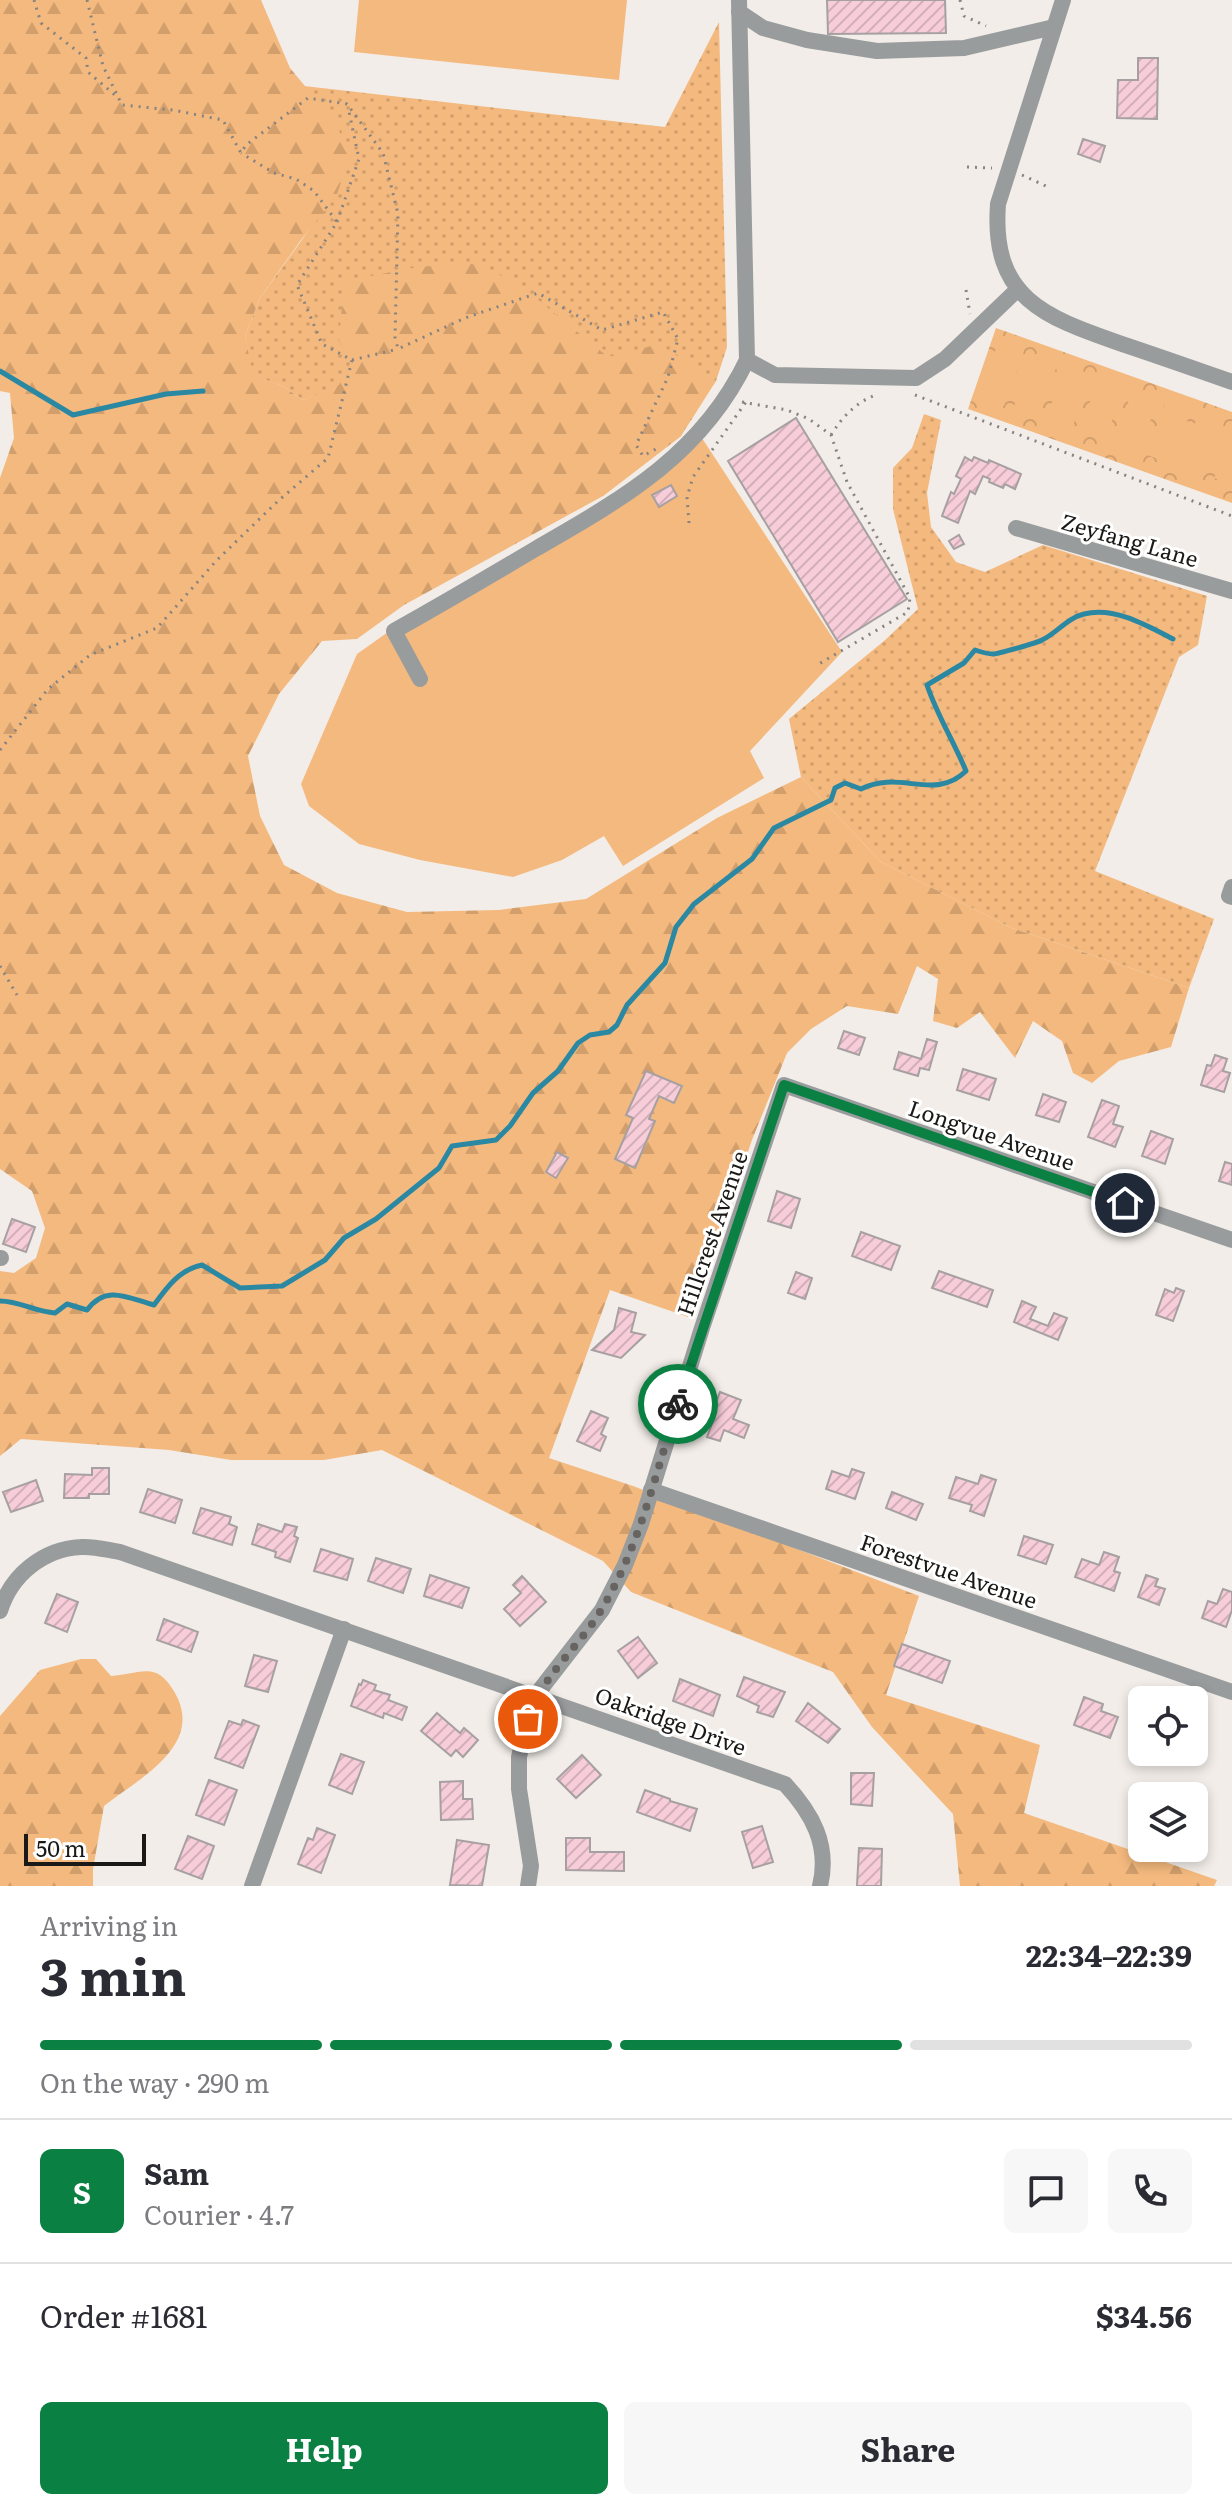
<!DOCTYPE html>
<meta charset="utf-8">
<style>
body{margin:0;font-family:Literata,serif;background:#f7f7f7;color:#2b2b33;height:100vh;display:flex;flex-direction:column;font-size:30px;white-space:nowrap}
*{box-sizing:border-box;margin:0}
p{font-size:26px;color:#7c7c81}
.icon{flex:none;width:44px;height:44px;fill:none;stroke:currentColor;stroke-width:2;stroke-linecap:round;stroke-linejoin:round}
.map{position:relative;height:1886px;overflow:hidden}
.side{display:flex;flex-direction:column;background:#fff;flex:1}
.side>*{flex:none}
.tools{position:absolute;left:1128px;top:1686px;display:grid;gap:16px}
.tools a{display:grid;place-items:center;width:80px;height:80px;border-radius:12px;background:#fff;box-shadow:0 4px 12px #0003;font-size:40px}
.scale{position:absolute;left:24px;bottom:20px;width:122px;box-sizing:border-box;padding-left:8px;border:4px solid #1a1917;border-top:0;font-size:22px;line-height:28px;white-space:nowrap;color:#1a1917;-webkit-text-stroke:6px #fff;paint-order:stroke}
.pin{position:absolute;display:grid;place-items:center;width:68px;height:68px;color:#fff;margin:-34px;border:4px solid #fff;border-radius:50%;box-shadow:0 2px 8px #0007}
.courier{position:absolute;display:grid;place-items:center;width:80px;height:80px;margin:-40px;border:6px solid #0b8043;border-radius:50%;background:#fff;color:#222;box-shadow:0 2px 10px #0007}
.overview em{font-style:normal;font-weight:700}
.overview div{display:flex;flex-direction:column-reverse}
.overview{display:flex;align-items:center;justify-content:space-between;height:136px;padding:0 40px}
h1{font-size:52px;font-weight:700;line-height:60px}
.bar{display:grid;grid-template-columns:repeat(4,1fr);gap:12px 8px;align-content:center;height:96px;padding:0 40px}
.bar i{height:10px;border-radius:6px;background:#e1e1e2}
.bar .active{background:#0b8043}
.bar p{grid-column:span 4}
.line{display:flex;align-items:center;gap:20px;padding:0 40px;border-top:2px solid #e1e1e2}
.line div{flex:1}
.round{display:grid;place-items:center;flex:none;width:84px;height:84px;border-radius:12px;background:#f7f7f7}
.button{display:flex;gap:16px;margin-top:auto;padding:16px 40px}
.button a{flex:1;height:92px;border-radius:12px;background:#0b8043;color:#fff;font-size:32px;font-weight:700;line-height:92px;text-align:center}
.button a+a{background:#f7f7f7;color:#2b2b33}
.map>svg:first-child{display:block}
.grass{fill:url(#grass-dots)}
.forest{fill:url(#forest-firs)}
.park{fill:url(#park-crowns)}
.pitch{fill:#f4b97e}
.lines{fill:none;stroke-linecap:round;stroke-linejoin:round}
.stream{stroke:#2a88a3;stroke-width:5}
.building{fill:url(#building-hatch);stroke:#a7a0a2;stroke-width:2}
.path{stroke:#868380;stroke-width:3;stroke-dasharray:2 6;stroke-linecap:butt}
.minor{stroke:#999c9d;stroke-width:16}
.done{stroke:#666360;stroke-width:8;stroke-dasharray:0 14.4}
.route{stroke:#0b8043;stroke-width:10}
.labels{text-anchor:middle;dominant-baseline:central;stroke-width:6;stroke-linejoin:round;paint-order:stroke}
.street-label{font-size:22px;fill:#1a1917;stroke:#fff}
</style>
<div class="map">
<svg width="1232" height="1886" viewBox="0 0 1232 1886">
<defs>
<pattern id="grass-dots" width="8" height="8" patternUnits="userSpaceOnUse" patternTransform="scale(2)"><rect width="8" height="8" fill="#f4b97e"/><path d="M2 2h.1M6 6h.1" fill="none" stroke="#d19e6c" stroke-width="1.8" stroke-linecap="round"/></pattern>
<pattern id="forest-firs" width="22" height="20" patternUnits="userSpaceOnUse" patternTransform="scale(2)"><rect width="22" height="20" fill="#f4b97e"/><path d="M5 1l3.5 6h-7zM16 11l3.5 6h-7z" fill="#d19e6c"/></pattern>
<pattern id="park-crowns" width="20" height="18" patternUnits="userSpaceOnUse" patternTransform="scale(2)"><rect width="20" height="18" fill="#f4b97e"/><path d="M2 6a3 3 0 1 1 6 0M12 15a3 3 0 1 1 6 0" fill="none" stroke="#d19e6c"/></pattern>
<pattern id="building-hatch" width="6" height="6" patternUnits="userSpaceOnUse" patternTransform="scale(2)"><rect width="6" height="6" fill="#f7cdd9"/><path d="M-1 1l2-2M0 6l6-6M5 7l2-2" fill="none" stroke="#d3afba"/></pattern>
</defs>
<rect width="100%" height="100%" fill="#f2ede8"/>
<!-- grass -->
<g class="grass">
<path d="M719,22l8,325 -11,34 -35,55 -78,60 -290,-100 -10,4 -20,-14 -31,-11 -7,-39 15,-38 49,-68 -5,-144 361,41z"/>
<path d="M924,414l17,6 -14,73 4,34 25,35 29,10 58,-27 164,51 -9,49 -19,12 -84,214 119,48 -25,69 -177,-60 -131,-66 -80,-85 -12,-58 95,-78 34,-32 -25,-100v-41l19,-20z"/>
</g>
<!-- forest -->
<g class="forest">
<path d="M0,0h261l29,68 44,53 17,33 -15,43 -35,43 -41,58 -15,38 8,39 30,11 20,14 36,-15 13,-25 -13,-19 5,-60 69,-13 54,-6 48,19 93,76 51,-13 57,37 -21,28 -14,27 -78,60 -199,109 -47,34 -35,2 -43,53 -31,62 12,60 24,49 53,28 70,19 92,-2 87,-11 131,-81 84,-41 80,85 131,66 177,60 -18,59 -52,14 -27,22 -19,-10 -11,-32 -29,-20 -18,37 -35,-46 -23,16 -24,-7 5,-42 -21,-13 -19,48 -51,-8 -36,23 -24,24 -35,87 -61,178 -81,-28 -61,168 84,28 286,110 -33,99 154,50 -16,68 193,67 -3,6h-254l-7,-72 -81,-87 -39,-55 -202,-80 -28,-31 -221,-111 -58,10h-93l-62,-10 -148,-11 -21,17v-185l14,2 22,-15 9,-30 -13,-37 -32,-22v-691l14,-40 -4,-45 -10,-2z"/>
<path d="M81,1659h15l15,17c31,-2 45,-16 64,17 30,53 -37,86 -71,113l-11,63v17h-93v-170l40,-46z"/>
</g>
<!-- park -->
<path class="park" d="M996,328l236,84v91l-264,-94z"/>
<!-- pitch -->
<g class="pitch">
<path d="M359,0h268l-8,80 -265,-28z"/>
<path d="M998,342l26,9 -20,55 -25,-9z"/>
<path d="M1032,354l26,9 -20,55 -25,-9z"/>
<path d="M1065,365l26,9 -19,55 -26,-9z"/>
<path d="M1099,377l25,9 -19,55 -26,-9z"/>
<path d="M1133,388l26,9 -20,55 -25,-9z"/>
<path d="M1166,399l26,9 -20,56 -25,-9z"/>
<path d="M1199,411l26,9 -19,55 -26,-9z"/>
<path d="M1232,427v57l-18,-6z"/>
<path d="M698,432l144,220 -92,99 14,27 -141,88 -19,-30 -42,24 -49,17 -93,-17 -61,-16 -50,-38 -8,-22 56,-130 72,-51 192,-104z"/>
</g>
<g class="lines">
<!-- stream -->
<g class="stream">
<path d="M0,371l73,44 93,-21 37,-3"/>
<path d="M0,1301c20,0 35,11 55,12l12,-9 20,6c19,-26 41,-12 67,-5 13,-18 25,-35 48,-40l38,23 42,-2 43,-26 19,-22 32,-19 63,-51 13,-22 44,-6 14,-14 23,-33 25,-22 20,-28 12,-8 19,-3 8,-7 10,-20 38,-42 11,-36 18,-23 58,-45 22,-31 57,-28 4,-12 10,-5 16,6c39,-20 73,13 105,-18 -12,-29 -29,-56 -39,-86l37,-22 11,-13c6,2 13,4 18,4 4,0 44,-11 49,-14 15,-7 25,-22 42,-26 30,-8 64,12 89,25"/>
</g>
</g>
<!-- building -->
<g class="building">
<path d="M827,0h118l1,33 -118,1z"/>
<path d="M1138,58h20l-1,61 -40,-1 1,-38h20z"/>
<path d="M1083,139l22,7 -5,16 -22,-8z"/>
<path d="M796,418l111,181 -69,43 -110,-181z"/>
<path d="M965,457l7,4 2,-4 14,6 1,-3 32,14 -6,15 -10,-5 -2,4 -14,-6 1,-3 -7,-3 -8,18 -5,-3 -12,32 -16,-7 9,-24 3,2 7,-15 -5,-3z"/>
<path d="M671,485l6,11 -18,11 -7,-12z"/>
<path d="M959,535l5,9 -10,5 -5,-8z"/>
<path d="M844,1031l21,7 -6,17 -21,-7z"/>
<path d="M927,1039l10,3 -8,28 -9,-2 -2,8 -24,-7 5,-17 22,7z"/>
<path d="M1215,1055l12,4 -4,12 7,2 -6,19 -23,-7 6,-20 4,1z"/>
<path d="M963,1069l33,10 -7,21 -32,-10z"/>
<path d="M646,1071l36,15 -8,17 -15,-7 -10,23 6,2 -20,47 -20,-9 18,-41 -7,-3z"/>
<path d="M1043,1094l23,8 -7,20 -23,-7z"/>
<path d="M1102,1100l17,6 -6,18 10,3 -8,20 -27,-10z"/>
<path d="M1151,1131l22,8 -8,25 -23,-8z"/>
<path d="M557,1152l11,6 -12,20 -10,-6z"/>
<path d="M1225,1162l7,2v21l-13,-4z"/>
<path d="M777,1191l23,8 -9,29 -23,-7z"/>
<path d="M12,1219l23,8 -9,25 -23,-8z"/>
<path d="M861,1232l39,14 -9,24 -39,-14z"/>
<path d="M939,1271l54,19 -6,17 -55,-19z"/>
<path d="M796,1272l16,6 -7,21 -17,-6z"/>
<path d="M1176,1288l8,3 -11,30 -17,-6 9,-26 9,4z"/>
<path d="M1022,1301l14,6 -6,12 18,7 6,-13 13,5 -9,22 -44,-18z"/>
<path d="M619,1308l17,5 -5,19 14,3 -24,23 -29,-8 22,-20z"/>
<path d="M720,1392l21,8 -8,19 16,6 -5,13 -20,-8 -4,11 -13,-4 5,-13 -4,-1z"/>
<path d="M591,1411l17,7 -7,16 5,3 -6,14 -23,-10z"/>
<path d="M92,1468h17v26h-20v4h-25l1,-24 27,1z"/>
<path d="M852,1469l12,4 -9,26 -29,-10 6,-18 17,6z"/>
<path d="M981,1475l15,5 -12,36 -14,-5 2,-6 -23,-7 7,-21 22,7z"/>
<path d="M36,1480l7,21 -32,11 -8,-20z"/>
<path d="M148,1489l34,11 -7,23 -35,-11z"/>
<path d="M892,1492l31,12 -7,16 -30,-12z"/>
<path d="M201,1508l30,9 -2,7 8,3 -5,18 -39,-12z"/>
<path d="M258,1524l24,8 3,-8 12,3 -3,9 4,2 -8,24 -15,-5 1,-5 -24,-8z"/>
<path d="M1024,1536l29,9 -7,19 -28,-9z"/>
<path d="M321,1549l32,10 -6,21 -33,-9z"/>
<path d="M1104,1552l15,5 -5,14 6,2 -6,18 -39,-14 7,-18 17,6z"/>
<path d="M376,1558l35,11 -8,24 -35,-12z"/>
<path d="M430,1575l39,13 -7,20 -38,-12z"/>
<path d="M1146,1575l12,4 -3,7 10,3 -6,16 -21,-8z"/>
<path d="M522,1576l24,26 -26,24 -16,-17 17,-16 -8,-8z"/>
<path d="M1223,1589l9,3v18l-6,17 -24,-9 6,-17 9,3z"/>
<path d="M57,1594l21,8 -11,30 -22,-9z"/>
<path d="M164,1619l34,13 -7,20 -34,-12z"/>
<path d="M638,1637l19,26 -19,15 -20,-27z"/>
<path d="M902,1644l48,17 -8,22 -48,-17z"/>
<path d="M254,1655l23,6 -9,31 -23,-6z"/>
<path d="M744,1677l41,15 -12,25 -16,-5 2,-6 -22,-10z"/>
<path d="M680,1679l40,16 -7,21 -40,-15z"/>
<path d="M363,1680l13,5 -2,5 16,5 -2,5 19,7 -5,13 -18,-7 -1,5 -32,-12 8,-22 2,1z"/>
<path d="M1084,1697l19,7 -2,7 17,6 -8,21 -36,-13z"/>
<path d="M808,1703l32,26 -12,14 -32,-22z"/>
<path d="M437,1713l23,20 4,-5 14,12 -15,17 -7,-7 -5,6 -30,-25z"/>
<path d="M243,1720l16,6 -16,42 -28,-10 14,-37 12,4z"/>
<path d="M1150,1752h29l-5,10z"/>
<path d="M341,1754l23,8 -12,32 -23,-9z"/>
<path d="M582,1755l19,20 -25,23 -19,-19z"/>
<path d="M851,1773h23l-2,33 -21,-2z"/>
<path d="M209,1780l28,10 -13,35 -28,-10z"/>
<path d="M463,1781v18h9l1,20 -32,1 -1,-38z"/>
<path d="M645,1790l25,9v2l27,8 -7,22 -53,-19z"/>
<path d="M762,1826l11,36 -20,6 -11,-36z"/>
<path d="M317,1828l18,7 -14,38 -23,-9 10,-26 5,2z"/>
<path d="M188,1836l26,10 -12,33 -27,-10z"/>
<path d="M566,1838h24v14h34v19l-58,-1z"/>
<path d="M457,1840l32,5 -7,41 -32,-1z"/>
<path d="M859,1848l23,1 -1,37h-24z"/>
</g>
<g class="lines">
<!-- path -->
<g class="path">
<path d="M34,0l7,23 45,35 2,14 28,24"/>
<path d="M87,0l16,66 19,39 51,5 50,10 18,33 5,-8 62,-47 39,6 36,49 15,61 -3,123 3,12 67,-31 73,-25 64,37 61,-18 15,27 -10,38 -32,68 7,11 13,-7"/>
<path d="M960,0l4,16 22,10"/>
<path d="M967,167l25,1"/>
<path d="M1022,175l26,12"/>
<path d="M337,222l22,-63 -11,-52"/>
<path d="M966,290l4,24"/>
<path d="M352,360l46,-11"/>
<path d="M915,395l317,121"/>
<path d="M742,402l45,8 22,9 22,16 16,47 63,116 -2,14 -91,53"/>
<path d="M831,435c12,-19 25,-33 47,-41"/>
<path d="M689,523l-2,-26 6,-20 53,-75"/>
<path d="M0,750l48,-61 42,-34 67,-27 59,-67 62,-60 50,-43 24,-98 -30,-16 -25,-59 40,-63 -23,-31 -18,-12 -22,-6 -33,-20"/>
<path d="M0,966l17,29"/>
</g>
<!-- minor -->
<g class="minor">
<path d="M739,0l8,360 28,15 141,3 29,-19 73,-70"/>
<path d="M1063,0l-65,204c-7,95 47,113 124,140 36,12 73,25 110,38"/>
<path d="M739,12l24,16 44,12 70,11 87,-3 90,-21"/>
<path d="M1016,528l216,63"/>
<path d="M420,679l-26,-48c48,-27 96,-55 143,-83 87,-50 165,-94 210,-188"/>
<path d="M1232,887l-3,9 3,1"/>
<path d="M0,1258h1"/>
<path d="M651,1490l581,202"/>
<path d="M0,1611c11,-36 43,-62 81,-64 13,-1 26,3 39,5l665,232c27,29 45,61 35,102"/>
<path d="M252,1886l92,-257"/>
<path d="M528,1886l3,-20 -12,-77v-32l9,-38 8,-24 66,-85 23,-45 16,-41 61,-196 82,-243 448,155"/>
</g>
</g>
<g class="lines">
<!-- done -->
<path class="done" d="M528,1719c17,-48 51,-71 75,-112 37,-62 53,-135 75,-203"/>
<!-- route -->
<path class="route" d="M678,1404l106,-319 341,118"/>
</g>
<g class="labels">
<!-- street labels -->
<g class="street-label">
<text transform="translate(1130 539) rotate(16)">Zeyfang Lane</text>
<text transform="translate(992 1134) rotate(19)">Longvue Avenue</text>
<text transform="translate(711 1233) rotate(-71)">Hillcrest Avenue</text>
<text transform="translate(949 1570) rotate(19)">Forestvue Avenue</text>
<text transform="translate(671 1720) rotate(20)">Oakridge Drive</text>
</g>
</g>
</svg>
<div class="tools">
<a><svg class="icon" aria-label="locate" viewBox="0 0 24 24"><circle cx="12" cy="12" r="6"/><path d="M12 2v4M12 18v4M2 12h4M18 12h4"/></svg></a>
<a><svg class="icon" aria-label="layers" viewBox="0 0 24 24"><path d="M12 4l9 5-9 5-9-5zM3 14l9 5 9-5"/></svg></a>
</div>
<div class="scale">50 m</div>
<div class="pin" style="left:528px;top:1719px;background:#ea580c"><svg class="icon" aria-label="bag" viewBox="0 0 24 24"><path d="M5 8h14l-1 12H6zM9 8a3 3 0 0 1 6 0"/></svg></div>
<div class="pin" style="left:1125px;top:1203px;background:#1f2937"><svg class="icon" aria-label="home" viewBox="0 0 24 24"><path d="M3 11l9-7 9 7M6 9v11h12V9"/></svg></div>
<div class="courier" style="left:678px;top:1404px"><svg class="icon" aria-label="bike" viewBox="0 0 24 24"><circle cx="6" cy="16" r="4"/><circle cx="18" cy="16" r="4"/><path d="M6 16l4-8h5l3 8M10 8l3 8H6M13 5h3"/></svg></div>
</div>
<section class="side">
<div class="overview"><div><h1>3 min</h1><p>Arriving in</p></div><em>22:34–22:39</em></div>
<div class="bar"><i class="active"></i><i class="active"></i><i class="active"></i><i></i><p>On the way · 290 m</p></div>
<div class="line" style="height:144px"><b class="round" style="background:#0b8043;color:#fff">S</b><div><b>Sam</b><p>Courier · 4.7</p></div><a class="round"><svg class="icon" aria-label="chat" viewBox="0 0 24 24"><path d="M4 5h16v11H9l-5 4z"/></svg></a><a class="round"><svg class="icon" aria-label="phone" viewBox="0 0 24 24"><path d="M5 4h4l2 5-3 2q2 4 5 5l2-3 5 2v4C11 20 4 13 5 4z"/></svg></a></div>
<div class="line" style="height:104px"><div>Order #1681</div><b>$34.56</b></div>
<div class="button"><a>Help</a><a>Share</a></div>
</section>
